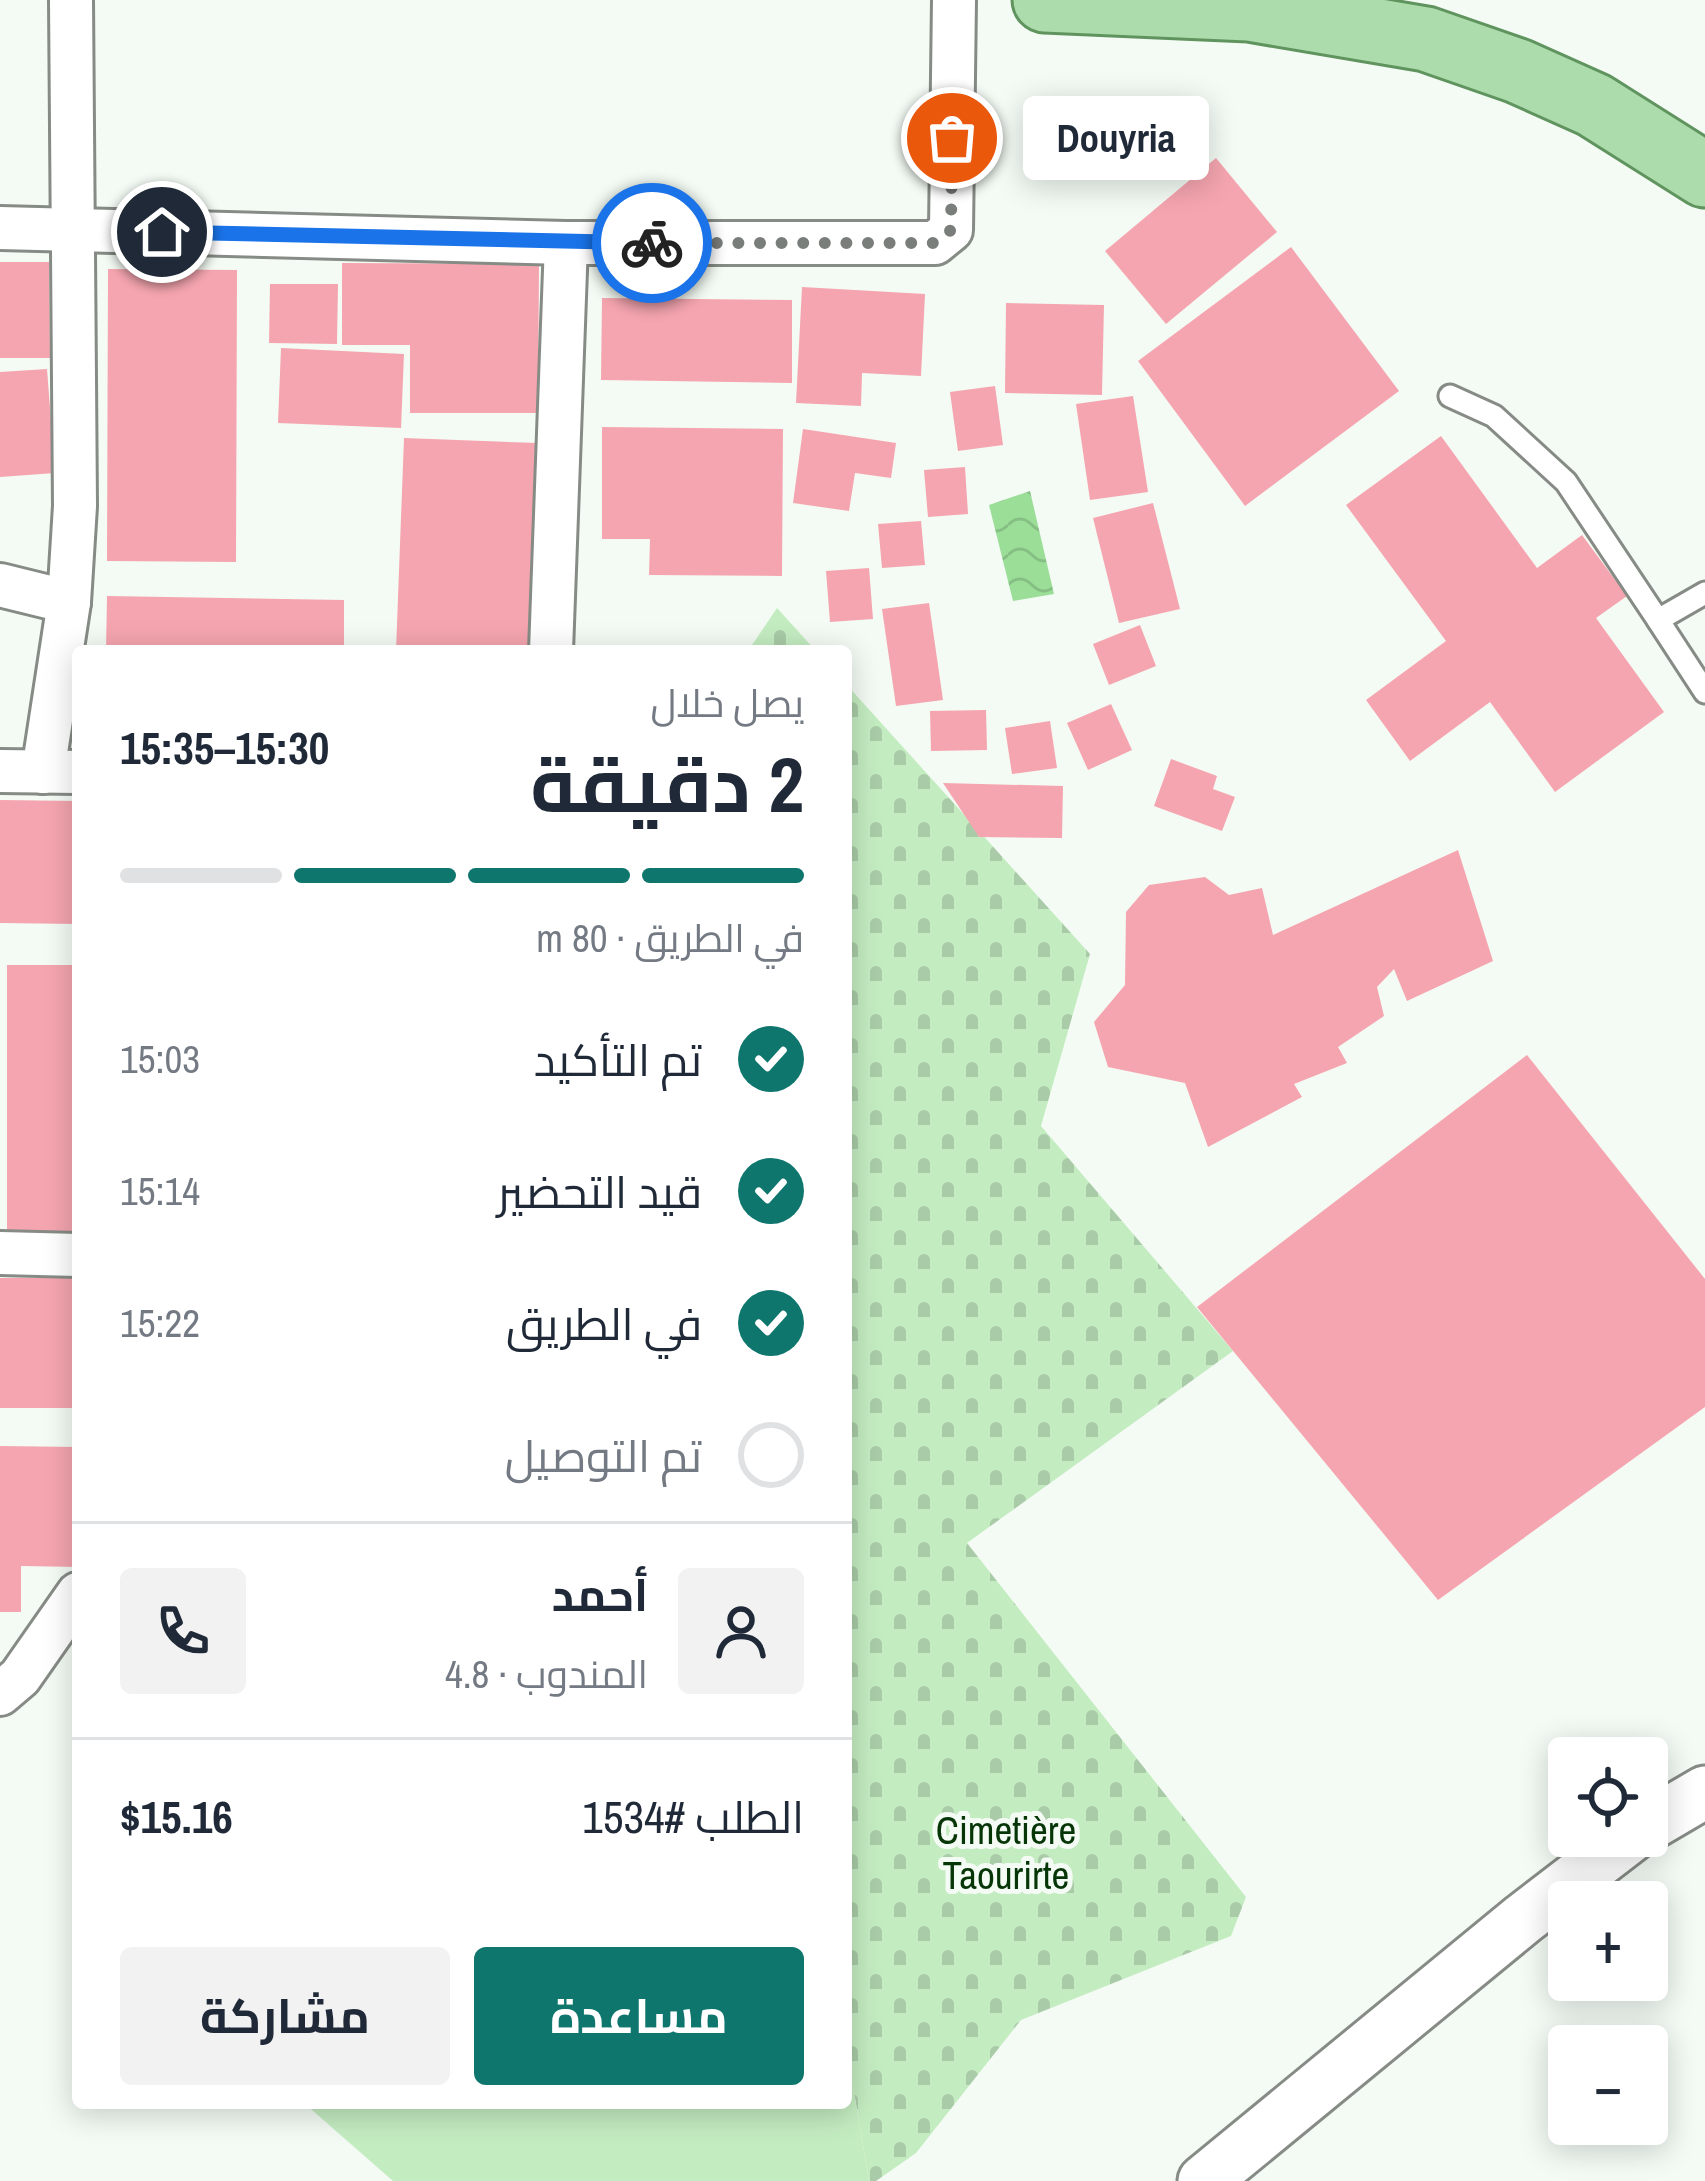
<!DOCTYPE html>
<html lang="ar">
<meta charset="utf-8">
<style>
body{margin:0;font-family:"Archivo Narrow",Cairo,sans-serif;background:#f2f2f3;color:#1f2937;direction:rtl;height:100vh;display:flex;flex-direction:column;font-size:45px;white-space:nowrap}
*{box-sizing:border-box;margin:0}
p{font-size:39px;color:#747a83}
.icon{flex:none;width:66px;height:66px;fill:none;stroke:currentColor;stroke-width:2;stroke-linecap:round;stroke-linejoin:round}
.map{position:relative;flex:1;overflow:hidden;direction:ltr}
.sheet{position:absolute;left:72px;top:645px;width:780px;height:1464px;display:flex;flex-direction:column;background:#fff;border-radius:12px;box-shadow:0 6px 30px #0003;direction:rtl}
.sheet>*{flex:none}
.tools{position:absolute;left:1548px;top:1737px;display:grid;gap:24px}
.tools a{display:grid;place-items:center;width:120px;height:120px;border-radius:12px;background:#fff;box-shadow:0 6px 30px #0003;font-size:60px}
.pin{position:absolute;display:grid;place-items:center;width:102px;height:102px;color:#fff;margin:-51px;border:6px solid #fff;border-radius:50%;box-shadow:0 3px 12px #0007}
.courier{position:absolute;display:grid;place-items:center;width:120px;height:120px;margin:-60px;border:9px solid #1a73e8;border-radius:50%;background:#fff;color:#222;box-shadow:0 3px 15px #0007}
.bubble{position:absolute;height:84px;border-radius:12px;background:#fff;box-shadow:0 6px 30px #0003;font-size:39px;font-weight:700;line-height:84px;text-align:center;direction:rtl}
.head em{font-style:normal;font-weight:700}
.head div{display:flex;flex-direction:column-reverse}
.head{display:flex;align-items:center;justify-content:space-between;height:204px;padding:0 48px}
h1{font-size:78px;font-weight:700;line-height:90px}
.bar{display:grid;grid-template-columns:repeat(4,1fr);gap:18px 12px;align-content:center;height:144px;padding:0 48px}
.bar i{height:15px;border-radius:9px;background:#e0e1e3}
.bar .selected{background:#0f766e}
.bar p{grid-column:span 4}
.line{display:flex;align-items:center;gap:30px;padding:0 48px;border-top:3px solid #e0e1e3}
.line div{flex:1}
.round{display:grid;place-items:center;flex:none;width:126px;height:126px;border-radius:12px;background:#f2f2f3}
ol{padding:0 48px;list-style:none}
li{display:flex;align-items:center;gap:36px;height:132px}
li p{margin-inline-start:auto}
li .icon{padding:12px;border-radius:50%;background:#0f766e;color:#fff;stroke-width:4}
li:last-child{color:#747a83}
li i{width:66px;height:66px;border:6px solid #e0e1e3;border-radius:50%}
.primary-button{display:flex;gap:24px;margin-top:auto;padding:24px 48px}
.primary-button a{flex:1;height:138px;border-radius:12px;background:#0f766e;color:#fff;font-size:48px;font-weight:700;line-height:138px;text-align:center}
.primary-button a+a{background:#f2f2f3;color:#1f2937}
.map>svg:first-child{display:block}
.cemetery{fill:url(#cemetery-stones)}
.garden{fill:#c4ecc1}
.water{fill:url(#water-waves)}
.building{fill:#f5a5af}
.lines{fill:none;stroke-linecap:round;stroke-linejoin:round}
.service-casing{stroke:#868c85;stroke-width:27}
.minor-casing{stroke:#868c85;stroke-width:48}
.tertiary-casing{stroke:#868c85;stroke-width:57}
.primary-casing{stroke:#60945f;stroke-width:69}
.service{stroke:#fff;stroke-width:21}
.minor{stroke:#fff;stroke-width:42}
.tertiary{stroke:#fff;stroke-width:51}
.primary{stroke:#addcac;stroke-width:63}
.done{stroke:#7a7e7a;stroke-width:12;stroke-dasharray:0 21.6}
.route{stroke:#1a73e8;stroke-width:15}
.labels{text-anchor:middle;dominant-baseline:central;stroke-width:10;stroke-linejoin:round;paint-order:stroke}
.park-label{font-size:39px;fill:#063608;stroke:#f4fbf4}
</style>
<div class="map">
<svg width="1705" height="2181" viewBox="0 0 1705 2181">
<defs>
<pattern id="cemetery-stones" width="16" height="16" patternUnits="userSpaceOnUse" patternTransform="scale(3)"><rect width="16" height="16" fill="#c4ecc1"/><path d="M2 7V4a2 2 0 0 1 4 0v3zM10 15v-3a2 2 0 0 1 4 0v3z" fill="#a9cba7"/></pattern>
<pattern id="water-waves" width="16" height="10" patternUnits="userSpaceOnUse" patternTransform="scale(3)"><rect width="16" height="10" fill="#9bde98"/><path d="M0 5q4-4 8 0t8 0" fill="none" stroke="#86bf84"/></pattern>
</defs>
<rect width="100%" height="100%" fill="#f4fbf4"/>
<!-- cemetery -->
<g class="cemetery">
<path d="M777,608l39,43h-68z"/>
<path d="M846,684l244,270 -49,172 192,225 -266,192 279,354 -15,39 -210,84 -105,133 -40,28h-7l-23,-136z"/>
</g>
<!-- garden -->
<path class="garden" d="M846,2045l23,136h-476l-89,-78h542z"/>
<!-- water -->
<path class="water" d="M1030,491l24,103 -41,7 -24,-96z"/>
<!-- building -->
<g class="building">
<path d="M1216,158l61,74 -111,92 -61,-73z"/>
<path d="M1291,247l108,144 -154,115 -107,-145z"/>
<path d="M0,262h49l1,96h-50z"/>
<path d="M342,263l197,1 -1,149h-128v-68h-68z"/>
<path d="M108,269l129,1 -1,292 -129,-1z"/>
<path d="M270,284h68l-1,60 -68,-1z"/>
<path d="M802,287l123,7 -4,82 -59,-3 -1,33 -65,-3z"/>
<path d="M602,298l190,2v83l-191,-3z"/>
<path d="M1006,303l98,2 -2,90 -97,-2z"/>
<path d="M281,348l123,6 -3,74 -123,-5z"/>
<path d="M47,369l8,104 -55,4v-105z"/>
<path d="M995,386l8,59 -45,6 -8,-59z"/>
<path d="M1133,396l15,96 -58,8 -14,-96z"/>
<path d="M602,427l181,2 -1,147 -133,-1 1,-36h-48z"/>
<path d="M803,429l93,14 -5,35 -36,-5 -6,38 -56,-8z"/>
<path d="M1441,436l96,132 45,-33 45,61 -31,22 68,94 -109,80 -65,-90 -80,59 -44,-61 80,-59 -100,-136z"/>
<path d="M404,438l134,5 -9,208h-133z"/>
<path d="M965,467l3,47 -40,3 -4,-47z"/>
<path d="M1153,503l27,106 -61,14 -26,-105z"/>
<path d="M921,521l4,44 -43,3 -4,-44z"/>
<path d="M869,568l4,51 -43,3 -4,-51z"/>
<path d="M107,596l237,4v51h-238z"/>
<path d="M929,603l14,97 -47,6 -14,-97z"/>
<path d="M1140,625l16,41 -47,19 -16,-41z"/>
<path d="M1111,704l21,46 -44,20 -21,-47z"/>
<path d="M986,710l1,40 -56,1 -1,-40z"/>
<path d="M1050,721l7,47 -45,6 -7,-46z"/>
<path d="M1171,759l46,17 -4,13 22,8 -13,34 -68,-25z"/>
<path d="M943,783l120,3 -1,52 -83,-1z"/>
<path d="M0,800l78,1v123l-78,-1z"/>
<path d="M1458,850l35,111 -86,40 -13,-32 -17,18 7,29 -46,31 9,16 -53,21 8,13 -94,50 -23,-64 -77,-16 -14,-45 31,-37 1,-73 23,-27 56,-8 24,18 33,-7 11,47z"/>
<path d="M7,965h71v267l-71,-1z"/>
<path d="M1527,1055l178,224v128l-267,193 -241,-293z"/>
<path d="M78,1277v131h-78v-130z"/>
<path d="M0,1446l78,1v120l-57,-1v46h-21z"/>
</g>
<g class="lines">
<defs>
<g id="service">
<path d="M1450,396l44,20 72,66 92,138 47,-27"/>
<path d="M1658,620l47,72"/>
</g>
<g id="minor">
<path d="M0,228l566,15h369l16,-13 3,-230"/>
<path d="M0,585l69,17"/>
<path d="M551,651l15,-408"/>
<path d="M0,771l78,1"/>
<path d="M43,772l26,-170 6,-96 -4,-506"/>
<path d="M0,1253l78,2"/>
<path d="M0,1694l20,-17 58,-83"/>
</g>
<g id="tertiary">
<path d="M1647,1826l58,-34"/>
<path d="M1204,2181l319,-262 108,-83"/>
</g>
<path id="primary" d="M1045,0l204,9 177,30 92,32 76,34 111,70"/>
</defs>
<!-- service casing -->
<use href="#service" class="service-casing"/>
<!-- minor casing -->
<use href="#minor" class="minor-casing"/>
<!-- tertiary casing -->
<use href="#tertiary" class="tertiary-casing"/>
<!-- primary casing -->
<use href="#primary" class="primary-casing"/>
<!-- service -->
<use href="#service" class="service"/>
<!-- minor -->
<use href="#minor" class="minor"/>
<!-- tertiary -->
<use href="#tertiary" class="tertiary"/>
<!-- primary -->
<use href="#primary" class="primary"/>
</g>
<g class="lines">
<!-- done -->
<path class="done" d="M652,243h283l16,-13 1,-92"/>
<!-- route -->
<path class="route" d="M162,232l490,11"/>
</g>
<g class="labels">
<!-- park labels -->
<g class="park-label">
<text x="1006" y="1830">Cimetière<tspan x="1006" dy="45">Taourirte</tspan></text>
</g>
</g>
</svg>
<div class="tools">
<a><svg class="icon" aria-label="locate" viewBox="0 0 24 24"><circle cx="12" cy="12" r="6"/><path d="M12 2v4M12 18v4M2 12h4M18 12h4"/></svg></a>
<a>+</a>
<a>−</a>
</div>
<div class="pin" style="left:952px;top:138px;background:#ea580c"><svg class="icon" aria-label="bag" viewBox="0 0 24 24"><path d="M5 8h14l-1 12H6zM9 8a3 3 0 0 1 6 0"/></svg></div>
<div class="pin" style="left:162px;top:232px;background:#1f2937"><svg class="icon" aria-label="home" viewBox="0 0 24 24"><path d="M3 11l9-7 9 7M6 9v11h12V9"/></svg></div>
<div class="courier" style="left:652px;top:243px"><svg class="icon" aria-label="bike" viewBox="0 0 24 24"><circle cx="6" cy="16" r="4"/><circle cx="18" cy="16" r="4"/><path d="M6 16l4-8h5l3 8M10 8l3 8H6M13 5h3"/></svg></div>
<div class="bubble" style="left:1023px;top:96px;width:186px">Douyria</div>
<section class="sheet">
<div class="head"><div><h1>2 دقيقة</h1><p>يصل خلال</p></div><em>15:30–15:35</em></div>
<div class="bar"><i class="selected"></i><i class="selected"></i><i class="selected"></i><i></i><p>في الطريق · 80 m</p></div>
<ol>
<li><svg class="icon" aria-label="check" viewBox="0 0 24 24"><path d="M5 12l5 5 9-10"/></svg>تم التأكيد<p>15:03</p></li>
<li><svg class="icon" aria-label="check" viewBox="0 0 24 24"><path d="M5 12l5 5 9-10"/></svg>قيد التحضير<p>15:14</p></li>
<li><svg class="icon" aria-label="check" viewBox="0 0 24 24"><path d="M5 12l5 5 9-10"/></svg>في الطريق<p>15:22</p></li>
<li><i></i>تم التوصيل</li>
</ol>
<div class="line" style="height:216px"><a class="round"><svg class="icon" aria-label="person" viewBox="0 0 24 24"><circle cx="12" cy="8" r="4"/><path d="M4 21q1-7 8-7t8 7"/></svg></a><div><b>أحمد</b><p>المندوب · 4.8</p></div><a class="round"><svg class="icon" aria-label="phone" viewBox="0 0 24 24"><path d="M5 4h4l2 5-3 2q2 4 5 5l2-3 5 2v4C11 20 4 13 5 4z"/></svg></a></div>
<div class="line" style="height:156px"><div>الطلب #1534</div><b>$15.16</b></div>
<div class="primary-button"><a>مساعدة</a><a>مشاركة</a></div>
</section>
</div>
